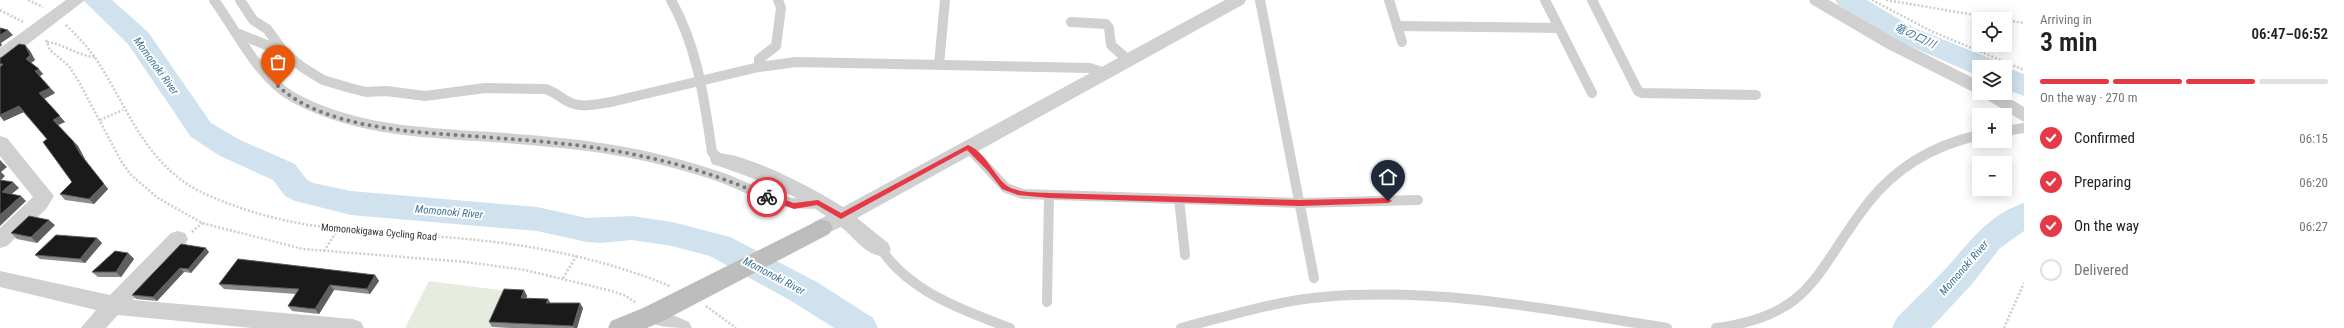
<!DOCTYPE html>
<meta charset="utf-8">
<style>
body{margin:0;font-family:"Roboto Condensed","Noto Sans JP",sans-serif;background:#f6f6f6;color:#222;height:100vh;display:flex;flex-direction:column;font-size:15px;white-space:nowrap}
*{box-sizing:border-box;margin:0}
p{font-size:13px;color:#767676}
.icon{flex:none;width:22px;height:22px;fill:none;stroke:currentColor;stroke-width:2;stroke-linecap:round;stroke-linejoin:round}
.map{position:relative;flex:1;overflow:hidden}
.drawer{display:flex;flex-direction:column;background:#fff;width:320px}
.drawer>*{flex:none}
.buttons{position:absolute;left:1972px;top:12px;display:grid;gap:8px}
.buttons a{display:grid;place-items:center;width:40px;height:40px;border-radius:0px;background:#fff;box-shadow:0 2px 10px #0003;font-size:20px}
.pin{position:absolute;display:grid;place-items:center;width:34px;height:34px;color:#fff;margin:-41px -17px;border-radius:50% 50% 50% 0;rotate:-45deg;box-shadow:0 0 4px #0007}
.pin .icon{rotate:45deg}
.courier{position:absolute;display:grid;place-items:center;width:40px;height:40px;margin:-20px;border:3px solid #e63946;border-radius:50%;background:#fff;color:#222;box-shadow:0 1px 5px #0007}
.head em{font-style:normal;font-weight:600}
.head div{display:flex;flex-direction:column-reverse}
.head{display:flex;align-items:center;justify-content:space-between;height:68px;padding:0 16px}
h1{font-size:26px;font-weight:600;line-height:30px}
.bar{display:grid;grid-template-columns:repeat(4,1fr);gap:6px 4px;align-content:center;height:48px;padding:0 16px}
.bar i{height:5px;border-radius:3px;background:#e0e0e0}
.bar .current{background:#e63946}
.bar p{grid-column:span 4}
ol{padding:0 16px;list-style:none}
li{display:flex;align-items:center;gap:12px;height:44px}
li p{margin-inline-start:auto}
li .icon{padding:4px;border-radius:50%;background:#e63946;color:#fff;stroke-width:4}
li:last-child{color:#767676}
li i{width:22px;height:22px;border:2px solid #e0e0e0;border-radius:50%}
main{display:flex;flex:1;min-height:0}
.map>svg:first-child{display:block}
.green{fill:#e6ecdf}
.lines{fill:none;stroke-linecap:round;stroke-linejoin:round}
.river{fill:#cfe2ee;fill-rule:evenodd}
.path{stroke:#cdcdcd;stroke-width:2.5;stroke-dasharray:2 2;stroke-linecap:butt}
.lane{stroke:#d0d0d0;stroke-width:10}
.street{fill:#d0d0d0;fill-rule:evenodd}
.secondary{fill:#bdbdbd;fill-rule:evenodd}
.wall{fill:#8c8c8c}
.shaded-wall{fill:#5f5f5f}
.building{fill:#1a1a1a;stroke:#5f5f5f}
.route{fill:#e63946}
.done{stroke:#7a7a7a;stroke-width:4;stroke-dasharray:0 7.2}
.labels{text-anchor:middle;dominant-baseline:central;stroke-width:4;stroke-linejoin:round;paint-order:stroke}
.street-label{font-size:10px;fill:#333;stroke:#fff}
.water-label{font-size:11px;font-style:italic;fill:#3f7597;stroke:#fff}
</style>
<main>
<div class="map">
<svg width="2024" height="328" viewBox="0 0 2024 328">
<rect width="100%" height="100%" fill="#fff"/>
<!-- green -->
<path class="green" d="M429,281l78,10 -16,37h-86z"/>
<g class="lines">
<!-- river -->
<g class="river">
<path d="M83,0h29l36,32 63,91 29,17 55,24 12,16 6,3 38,8 186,16 50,11 45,-2 40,6 58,15 87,45 56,36 5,10h-44l-41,-26 -83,-46 -38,-10 -40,-6 -31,3 -14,-1 -50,-11 -186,-16 -56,-14 -10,-5 -12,-16 -53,-24 -29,-19 -63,-93z"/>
<path d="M1835,0h32l45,27 82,33 4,7h-19v8l-5,-1 -80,-35 -55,-33z"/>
<path d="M2005,67l19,7v22l-19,-7z"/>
<path d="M2024,203v28l-24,17 -28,36 -41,44h-39l5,-10c17,-18 36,-35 52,-53 23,-26 41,-51 75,-62z"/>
</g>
<!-- path -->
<g class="path">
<path d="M28,0l15,7"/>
<path d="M1872,0l59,31 93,39"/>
<path d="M1886,0l113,19"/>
<path d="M0,10l23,12"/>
<path d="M2005,20l19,3"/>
<path d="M66,25c12,12 23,23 32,37 27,42 42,86 82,117 14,11 33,19 50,25 82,32 170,27 256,37 64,7 125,21 184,45"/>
<path d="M46,40l4,10 19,16 10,16 42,79 10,14 27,23 44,25 101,26 163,13 59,8 87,21 14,5 10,7"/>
<path d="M47,42c17,2 31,14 48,15"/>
<path d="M100,120l23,-10"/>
<path d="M192,232l10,-9"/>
<path d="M324,251l13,-20"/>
<path d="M563,278l14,-23"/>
<path d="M706,306l30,22"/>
<path d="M2004,328l20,-45"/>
</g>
<!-- lane -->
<g class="lane">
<path d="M214,0c22,30 45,78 77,96 65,37 143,37 215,42 52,4 105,9 156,22 20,5 41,11 61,18 34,13 57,30 95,25"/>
<path d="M240,0l13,20 14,9 17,23 18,15 21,13 27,8 16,4 20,-1 39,5 60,-8 60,1c9,2 14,8 22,12 13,8 30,3 44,1l148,-35 37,-5 294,6 14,5"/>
<path d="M671,0c27,48 33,99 41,152l7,7"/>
<path d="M1260,0l54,278"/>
<path d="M1389,0l13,42"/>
<path d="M1545,0l47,93"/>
<path d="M1592,0l46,91 4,2 114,2"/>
<path d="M1071,22l35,2 3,4 2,17 17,15"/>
<path d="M1397,26l162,2"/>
<path d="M239,34l45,18"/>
<path d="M939,65l6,-65"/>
<path d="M759,67v-8l17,-13 5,-38 -3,-8"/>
<path d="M2005,131l19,-3"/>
<path d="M968,147l38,41 17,6 276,9 119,-3"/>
<path d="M1179,199l6,56"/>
<path d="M881,249c29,43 83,62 129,79"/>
<path d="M1047,302l2,-107"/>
<path d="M1181,328c47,-12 94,-27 142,-31 116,-10 230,13 344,31"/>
<path d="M1716,328c98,-13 99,-57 152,-125 28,-36 67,-58 111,-68"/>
</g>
<!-- street -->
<g class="street">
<path d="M66,0h19l-79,61 -6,2v-15z"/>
<path d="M1225,0h21l-2,4 -387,214 31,25 3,6 -3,6c-18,6 -34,-18 -47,-28l-20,9 -7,-2 -3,-6 3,-6 12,-6c-34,-24 -74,-39 -114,-52l-2,-5 2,-5c24,-7 109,38 131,53z"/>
<path d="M1809,0h20l67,39 83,42v12h22l23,14v15l-45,-27 -95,-48 -73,-43z"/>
<path d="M0,136l7,2 47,58 -8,13 -39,37 -7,2v-20l33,-31 -33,-41z"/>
<path d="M178,231l7,2 3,6 -3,6 -52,55 220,19 8,3 3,6h-112l-134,-13 -12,13h-25l15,-18 -96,-23v-16l110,24 61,-62z"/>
<path d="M652,306l37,16 3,6c-17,0 -42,0 -51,-13l3,-6z"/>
</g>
<!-- secondary -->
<path class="secondary" d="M821,219l8,3 4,6 -4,6 -168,88 -14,6h-39l3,-7 32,-13z"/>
</g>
<!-- wall -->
<g class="wall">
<path d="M25,45l5,6 5,9 -4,3 12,11 -3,2 15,17 -11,6 21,23 -7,3 20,21 8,15 22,28 -14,15 -29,-4 -5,-6 12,-12 -25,-43 -24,-27 -19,9 -4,-5v-58z"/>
<path d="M55,225l-18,18 -20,-4 -6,-6z"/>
<path d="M97,238l5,5 -17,20 -45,-4 -5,-4z"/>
<path d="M209,252l-18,21 -7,-1 -27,29 -21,-2 -4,-4z"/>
<path d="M128,253l6,6 -13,18h-23l-6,-5z"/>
<path d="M375,275l4,6 -9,13 -36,-4 -15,24 -27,-3 -4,-5 8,-12 -72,-5 -5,-5z"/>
<path d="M524,290l3,6 -1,2 24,5 33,5 -6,20h-65l-20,-1 -3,-5z"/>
</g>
<!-- shaded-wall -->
<g class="shaded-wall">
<path d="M8,30l5,5 -12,8 1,2 -2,2v-12z"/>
<path d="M25,45l5,6 5,9 -5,4 -4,-5z"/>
<path d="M39,69l4,5 -3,2 -5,-5z"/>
<path d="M50,88l5,5 -11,6 21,23 -7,3 -5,-5 -14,-27z"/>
<path d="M19,106l5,6 -20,9 -4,-5v-1z"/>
<path d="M73,141l5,5 8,15 22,28 -14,15 -5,-5 -8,-44z"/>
<path d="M0,160l7,7 -6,5 4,4 -5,5z"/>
<path d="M13,182l6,6 -11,9 -6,-5z"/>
<path d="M21,196l5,5 -26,25v-11z"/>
<path d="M49,220l6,5 -18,18 -6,-6z"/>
<path d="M97,238l5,5 -17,20 -5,-4z"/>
<path d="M206,248l3,4 -18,21 -3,-4z"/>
<path d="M128,253l6,6 -13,18 -5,-5z"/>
<path d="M180,268l4,4 -27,29 -4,-4z"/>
<path d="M375,275l4,6 -9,13 -3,-5z"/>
<path d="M330,285l4,5 -15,24 -4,-5z"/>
<path d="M524,290l3,6 -3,7 -3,-5z"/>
<path d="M548,299l3,5 -5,-1z"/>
<path d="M580,303l3,5 -6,20h-3l-1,-2z"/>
</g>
<!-- building -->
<g class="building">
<path d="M0,28l8,2 -8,5z"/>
<path d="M19,44l6,1 5,10 -4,4 13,10 -4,2 15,17 -11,5 21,23 -7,4 20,21 8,14 23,29 -15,15 -29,-5 12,-12 -29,-40 4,-3 -28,-33 -19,9v-48l3,-3h-3v-6l2,-1z"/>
<path d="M0,180l13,2 -11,10 19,4 -21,19z"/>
<path d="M29,216l20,4 -18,17 -20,-4z"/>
<path d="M56,235l41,3 -17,21 -45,-4z"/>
<path d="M181,244l25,4 -18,21 -8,-1 -27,29 -21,-2z"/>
<path d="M115,251l13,2 -12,19h-24z"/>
<path d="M238,259l137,16 -8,14 -37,-4 -15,24 -27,-3 11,-17 -80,-5z"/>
<path d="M504,289l20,1 -3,8 27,1 -2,4h34l-7,23 -84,-4z"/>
</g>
<!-- route -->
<path class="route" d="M968,145c17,7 25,29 38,40 10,8 31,7 43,8l250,7 89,-2 4,3 -4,2 -89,3 -250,-8 -31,-3 -16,-6 -15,-19 -20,-20 -126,69 -24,-14 -23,4 -30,-12 3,-3 27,9 24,-3 23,13z"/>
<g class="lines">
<!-- done -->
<path class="done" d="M278,86c45,42 134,46 192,50 38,3 75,5 112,10 63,8 127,24 185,51"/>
</g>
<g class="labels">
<!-- street labels -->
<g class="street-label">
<text transform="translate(379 232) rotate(5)">Momonokigawa Cycling Road</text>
</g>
<!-- water labels -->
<g class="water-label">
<text transform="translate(1915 36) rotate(25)">竜の口川</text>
<text transform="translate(156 66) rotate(54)">Momonoki River</text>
<text transform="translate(449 212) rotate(5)">Momonoki River</text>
<text transform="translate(1964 268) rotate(-49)">Momonoki River</text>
<text transform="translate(774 276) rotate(28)">Momonoki River</text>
</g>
</g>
</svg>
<div class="buttons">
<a><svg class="icon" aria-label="locate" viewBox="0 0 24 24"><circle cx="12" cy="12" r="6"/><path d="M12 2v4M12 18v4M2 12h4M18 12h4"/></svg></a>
<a><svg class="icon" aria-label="layers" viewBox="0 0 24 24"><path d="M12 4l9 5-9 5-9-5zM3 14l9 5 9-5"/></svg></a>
<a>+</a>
<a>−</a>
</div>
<div class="pin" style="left:278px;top:86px;background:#ea580c"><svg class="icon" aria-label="bag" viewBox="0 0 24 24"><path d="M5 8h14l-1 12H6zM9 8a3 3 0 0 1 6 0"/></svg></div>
<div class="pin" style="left:1388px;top:201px;background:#1f2937"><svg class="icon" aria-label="home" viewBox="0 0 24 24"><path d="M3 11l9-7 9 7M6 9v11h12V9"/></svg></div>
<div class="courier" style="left:767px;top:197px"><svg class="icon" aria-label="bike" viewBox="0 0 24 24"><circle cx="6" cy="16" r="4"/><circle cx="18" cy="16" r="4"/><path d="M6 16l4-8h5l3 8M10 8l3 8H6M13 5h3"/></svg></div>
</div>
<section class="drawer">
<div class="head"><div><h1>3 min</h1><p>Arriving in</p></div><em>06:47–06:52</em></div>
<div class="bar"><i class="current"></i><i class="current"></i><i class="current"></i><i></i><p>On the way · 270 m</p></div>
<ol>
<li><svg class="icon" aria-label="check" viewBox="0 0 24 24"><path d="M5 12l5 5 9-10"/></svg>Confirmed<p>06:15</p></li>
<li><svg class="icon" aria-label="check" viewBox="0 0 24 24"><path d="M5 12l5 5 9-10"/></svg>Preparing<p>06:20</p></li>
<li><svg class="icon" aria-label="check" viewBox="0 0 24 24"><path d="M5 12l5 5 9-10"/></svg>On the way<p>06:27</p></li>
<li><i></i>Delivered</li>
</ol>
</section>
</main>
